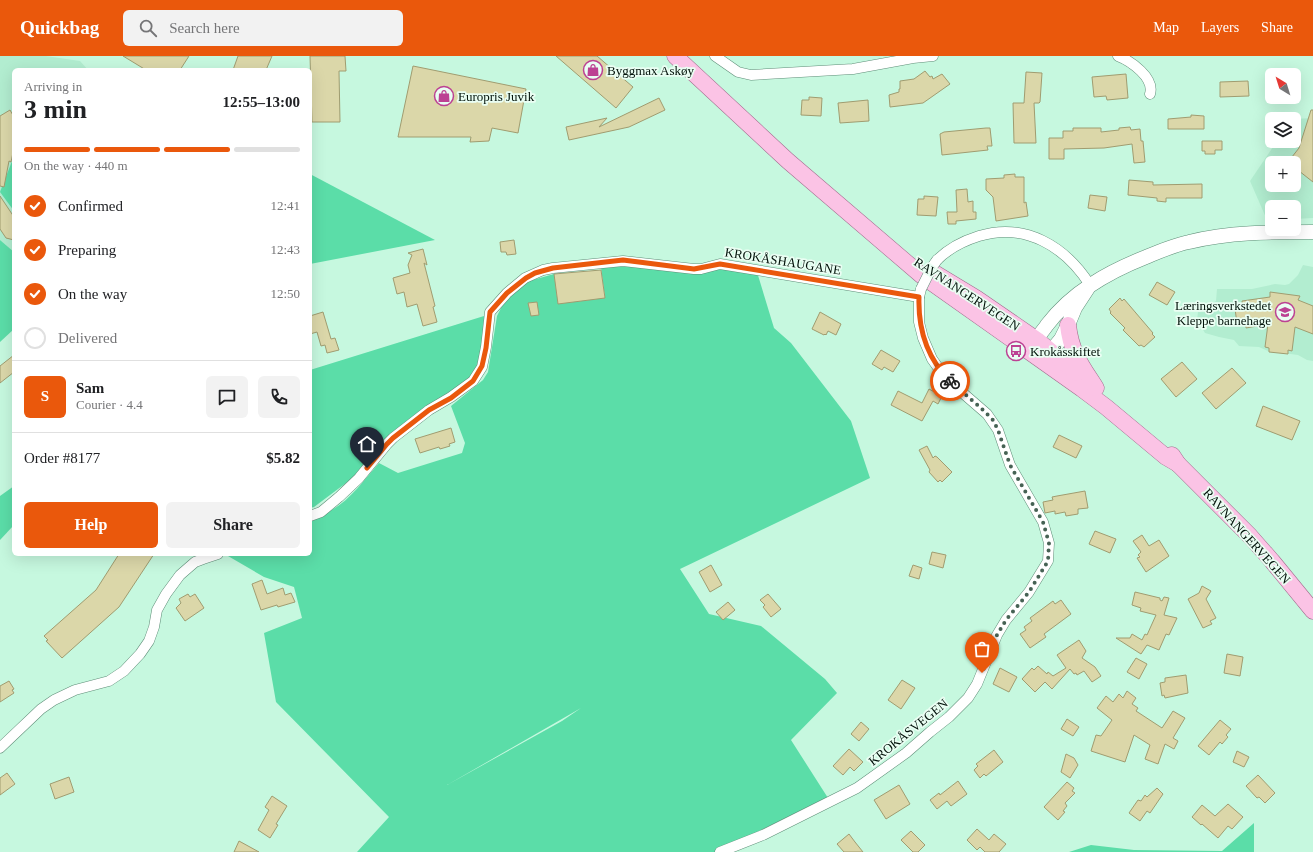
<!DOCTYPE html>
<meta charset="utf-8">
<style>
body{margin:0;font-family:"Times New Roman",serif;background:#f2f2f2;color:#202124;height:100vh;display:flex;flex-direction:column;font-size:15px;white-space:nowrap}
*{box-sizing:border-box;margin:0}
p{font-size:13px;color:#757577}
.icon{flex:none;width:22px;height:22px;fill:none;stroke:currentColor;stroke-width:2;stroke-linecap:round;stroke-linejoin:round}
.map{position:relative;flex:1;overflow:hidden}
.sheet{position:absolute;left:12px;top:12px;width:300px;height:488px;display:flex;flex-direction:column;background:#fff;border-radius:6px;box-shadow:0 4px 16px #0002}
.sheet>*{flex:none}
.needle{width:26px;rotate:322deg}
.fabs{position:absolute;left:1265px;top:12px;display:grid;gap:8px}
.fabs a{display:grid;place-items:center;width:36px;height:36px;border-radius:6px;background:#fff;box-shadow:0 4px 16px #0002;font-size:20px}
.pin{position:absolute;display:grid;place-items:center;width:34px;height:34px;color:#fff;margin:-41px -17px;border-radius:50% 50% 50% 0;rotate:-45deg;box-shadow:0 0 4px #0007}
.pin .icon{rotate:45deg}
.courier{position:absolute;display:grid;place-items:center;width:40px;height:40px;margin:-20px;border:3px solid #ea580c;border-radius:50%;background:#fff;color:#222;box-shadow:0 1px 5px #0007}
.summary em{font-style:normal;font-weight:800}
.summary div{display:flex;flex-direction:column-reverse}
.summary{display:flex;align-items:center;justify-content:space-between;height:68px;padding:0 12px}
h1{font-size:26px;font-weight:800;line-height:30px}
.bar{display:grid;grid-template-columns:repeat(4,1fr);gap:6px 4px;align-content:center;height:48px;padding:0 12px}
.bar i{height:5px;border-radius:3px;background:#e0e0e0}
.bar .on{background:#ea580c}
.bar p{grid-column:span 4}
.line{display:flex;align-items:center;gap:10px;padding:0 12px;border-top:1px solid #e0e0e0}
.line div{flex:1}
.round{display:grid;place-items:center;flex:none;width:42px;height:42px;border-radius:6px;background:#f2f2f2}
ol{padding:0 12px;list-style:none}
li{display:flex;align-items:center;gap:12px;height:44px}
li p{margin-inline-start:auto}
li .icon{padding:4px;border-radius:50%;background:#ea580c;color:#fff;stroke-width:4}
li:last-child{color:#757577}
li i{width:22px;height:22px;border:2px solid #e0e0e0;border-radius:50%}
.button{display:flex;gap:8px;margin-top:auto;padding:8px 12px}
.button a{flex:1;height:46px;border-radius:6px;background:#ea580c;color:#fff;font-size:16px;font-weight:800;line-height:46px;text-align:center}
.button a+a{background:#f2f2f2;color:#202124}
header{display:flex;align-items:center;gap:24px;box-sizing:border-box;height:56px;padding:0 20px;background:#ea580c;color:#fff}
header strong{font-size:19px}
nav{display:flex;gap:22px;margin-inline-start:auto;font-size:14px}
.search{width:280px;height:36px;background:#f2f2f2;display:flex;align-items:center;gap:10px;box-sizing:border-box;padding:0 14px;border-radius:6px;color:#757577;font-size:15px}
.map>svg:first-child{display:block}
.built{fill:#b2edd0;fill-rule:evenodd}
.green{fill:#5bdda8;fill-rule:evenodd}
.building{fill:#dbd7a9;stroke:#a09c70}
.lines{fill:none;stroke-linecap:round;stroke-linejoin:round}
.street-casing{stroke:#5f8e78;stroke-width:11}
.secondary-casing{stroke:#5f8e78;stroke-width:15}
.primary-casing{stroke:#a26b8d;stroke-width:17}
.street{stroke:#fff;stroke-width:10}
.secondary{stroke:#fff;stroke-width:14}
.primary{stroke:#fbc3e5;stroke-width:16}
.street-bridge-casing{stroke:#5f8e78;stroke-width:11;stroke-linecap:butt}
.street-bridge{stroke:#fff;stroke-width:10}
.done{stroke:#466254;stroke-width:4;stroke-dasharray:0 7.2}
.route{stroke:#ea580c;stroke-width:5}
.labels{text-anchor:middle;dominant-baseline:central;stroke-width:3.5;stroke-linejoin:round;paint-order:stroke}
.poi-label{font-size:13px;fill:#011109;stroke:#eafef3;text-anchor:start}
.street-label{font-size:13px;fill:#011109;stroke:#eafef3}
</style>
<header>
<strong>Quickbag</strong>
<div class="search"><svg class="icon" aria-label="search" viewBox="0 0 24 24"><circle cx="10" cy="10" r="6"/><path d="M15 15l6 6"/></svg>Search here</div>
<nav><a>Map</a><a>Layers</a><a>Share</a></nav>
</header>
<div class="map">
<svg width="1313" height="796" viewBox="0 0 1313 796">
<rect width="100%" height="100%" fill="#c6f8df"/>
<!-- built -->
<g class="built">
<path d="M0,0h46l34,5 8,9h-74v182l-14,-12z"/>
<path d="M1313,62v100l-19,1v-12h-22v13h-5l-17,-39 27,-40h17v-22zM1272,107h22v22h-22z"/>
<path d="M1303,209l10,2v94l-6,-1 -9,-5 -30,-4 -9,-4 -20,-1 -5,-6 -15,-3 -14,-4 -8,-13 1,-8 18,-11 1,-12h35l23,-5 10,1 4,-1 9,-9z"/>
</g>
<!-- green -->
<g class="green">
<path d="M14,100v55l-14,-19z"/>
<path d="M310,118l125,66 -125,24z"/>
<path d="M0,184l14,12v77l-14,13z"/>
<path d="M638,207l81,4 38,5 17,56 17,15 60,78 19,57 -190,91 29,45 52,12 64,53 12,14 -46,47 37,58 -113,54h-358l32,-35 -113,-115 -12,-69 38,-15 -8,-31 -30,-10 -36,-21 4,-2h78v-37c6,-1 12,-2 18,-5 21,-10 36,-32 51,-49l19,10 64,-20 3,-10 -14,-37 32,-26 5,-8 9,-56 10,-20 22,-15 25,-7 51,24 -4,-30zM581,652l-19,13 -115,64z"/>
<path d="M484,260l-1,33 -6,23 -13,12 -43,27 -26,19 -17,17 -16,24 -48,36 -4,1v-138z"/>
<path d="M14,430v39l-14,15v-44z"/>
<path d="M1254,767v29h-185l22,-7 43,5 88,1z"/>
</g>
<!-- building -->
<g class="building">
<path d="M123,0h66l-9,14h-34z"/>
<path d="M238,0h34l-6,14h-33z"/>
<path d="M310,0h35l1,15h-7l1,51h-28z"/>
<path d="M556,0h41l36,31 -17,21z"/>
<path d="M413,10l113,23 -8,44 -26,-5 -3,13 -19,1 1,-5h-73z"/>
<path d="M925,15l5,6 2,-1 1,3 9,-5 8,10 -27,19 -33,4 -1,-12 10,-3v-3h1v-8l14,-2z"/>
<path d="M1026,16l16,1 -2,29 -1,1h-5l2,40h-22l-1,-40h11z"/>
<path d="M1126,18l2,24 -21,2 -1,-4 -12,1 -2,-20z"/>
<path d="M1248,25l1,15 -29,1v-15z"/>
<path d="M809,41l13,1 -1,18 -20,-1 1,-15h7z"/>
<path d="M659,42l6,12 -36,17 -60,13 -3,-13 41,-9 -8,9z"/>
<path d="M868,44l1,21 -29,2 -2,-20z"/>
<path d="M10,54l4,7v31l-3,14 -2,-1 -5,26 -4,-1v-70z"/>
<path d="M1311,54h2v72l-19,-15v-4l-6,-1 11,-14z"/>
<path d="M1191,59l13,1v13h-36v-10l23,-2z"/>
<path d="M1130,71l1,3 9,-1 1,12h2l2,21 -11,1 -2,-19 -28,4 -40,1v10h-15v-21h14v-7h10v-3h28v4l18,-2v-2z"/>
<path d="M986,72h4l2,18h-5l1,4 -46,5 -2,-21 4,-2z"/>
<path d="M1202,85h20v9h-7v4h-10v-3h-3z"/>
<path d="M1015,118v3h9v26l2,-1 2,14 -32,5 -3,-24 -7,-7v-11l18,-1v-3z"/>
<path d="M1129,124l24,2v3l49,-1v14h-36v4l-9,-1v-3l-29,-3z"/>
<path d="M967,133l1,13 5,-1v11h3v7l-20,2v3h-8l-1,-12h10l-1,-22z"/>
<path d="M1090,139l17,2 -2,14 -17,-3z"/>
<path d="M0,140l14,21v23l-8,-2 -6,-9z"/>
<path d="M924,140l14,1 -2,19 -19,-1 1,-16h6z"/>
<path d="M514,184l2,14 -9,1 -1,-3h-5l-1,-10z"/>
<path d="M423,193l4,16 -3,-2 11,43 -2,1 4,15 -14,4 -6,-22 -10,3 -3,-15 -7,2 -4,-16 17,-5 -2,-8 4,-10 -4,-2z"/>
<path d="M601,214l4,28 -47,6 -4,-30z"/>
<path d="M1157,226l18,10 -8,13 -18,-10z"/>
<path d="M1270,236l30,4 -2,4 15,6v28l-18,-7 -3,24 -4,-1v4l-19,-2v-4l-4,-1 3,-23 -22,4v-7l-9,2 -2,-14 8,-1 -1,-7 28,-4z"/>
<path d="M1120,242l2,3 2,-2 29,34 -1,1 3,3 -11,10 -3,-2 -2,1 -16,-16 2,-2 -15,-15 1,-1 -2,-3z"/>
<path d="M537,246l2,13 -8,1 -3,-13z"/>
<path d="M323,256l8,27 4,-1 4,12 -12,3 -2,-8 -4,1 -4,-14 -7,2v-18z"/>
<path d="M820,256l21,12 -5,11 -8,-4 -2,4 -1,-1 -1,1 -12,-6z"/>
<path d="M881,294l19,11 -7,11 -9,-5 -2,3 -10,-6z"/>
<path d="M14,299v17l-14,11v-17z"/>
<path d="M1182,306l15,17 -21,18 -15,-18z"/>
<path d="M1232,312l14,15 -30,26 -14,-16z"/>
<path d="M929,333l13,7 -4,8 -5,-3 -11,20 -31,-16 7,-14 24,12z"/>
<path d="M1263,350l37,15 -8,19 -36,-14z"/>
<path d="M451,372l4,14 -6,2 1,2 -10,3 -1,-2 -19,6 -5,-14z"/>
<path d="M1059,379l23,11 -6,12 -23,-11z"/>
<path d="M927,390l6,12 2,-2 2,1 15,15 -10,10 -2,-2 -2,2 -9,-10 1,-2 -11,-20z"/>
<path d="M1085,435l3,17 -10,1v5l-12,2 -1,-4 -10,2v-3l-10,2 -2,-11 10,-2 -1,-3 5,-1z"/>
<path d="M1095,475l21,8 -6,14 -21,-9z"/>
<path d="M1142,479l7,11 10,-6 10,16 -23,16 -9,-14 3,-1 -2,-2 3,-3 -8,-11z"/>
<path d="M932,496l14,3 -3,13 -14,-4z"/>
<path d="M119,498h35l-35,53 -57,51 -16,-17 2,-1 -4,-4 52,-46z"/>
<path d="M711,509l11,20 -12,7 -11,-20z"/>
<path d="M913,509l9,3 -3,11 -10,-3z"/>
<path d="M262,524l5,14 16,-6 2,7 6,-2 4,9 -17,5 -1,-2 -16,5 -9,-26z"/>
<path d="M1202,530l9,5 -5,8 10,19 -6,3 2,3 -9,4 -15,-29 11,-6z"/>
<path d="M1135,536l25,6v2l2,1 2,-4 5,1 -5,17 13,3 -8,17 -3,-1 -7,16 -12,-5 -6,9 -25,-16h14l2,-4 10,6 3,-6 2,1 9,-20 -16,-4 1,-3 -9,-3z"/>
<path d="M188,538l2,3 5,-3 9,14 -19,13 -9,-13 5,-5 -2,-4z"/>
<path d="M768,538l13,15 -10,8 -8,-10 2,-2 -5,-5z"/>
<path d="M1061,544l10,14 -27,20 2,3 -16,11 -10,-14 6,-4 -2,-3 8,-6 -2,-3 23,-17 2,3z"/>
<path d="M728,546l7,8 -12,10 -7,-8z"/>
<path d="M1079,584l7,11 -4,7 13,9 6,9 -9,6 -8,-11 -7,4 -1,-2 -2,1 -4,-5 -18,20 -7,-7 -10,10 -13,-13 10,-11 2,2 4,-4 9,8 1,-2 5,4 13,-8 -9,-13z"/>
<path d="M1227,598l16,3 -3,19 -16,-3z"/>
<path d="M1136,602l11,6 -8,15 -12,-7z"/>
<path d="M1000,612l17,9 -8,15 -16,-8z"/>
<path d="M1186,619l2,18 -23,5 -1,-3 -2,1 -2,-13 5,-1v-4z"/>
<path d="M902,624l13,8 -14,21 -13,-9z"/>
<path d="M9,625l5,8 -2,1 2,3 -14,9v-16z"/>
<path d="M1127,635l9,7 -4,6 6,4 -2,3 26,17 11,-17 12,7 -12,20 5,3 -4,8 -9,-5 -7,20 -13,-5 5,-14 -16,-10 -9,27 -34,-11 5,-16 5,1 11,-16 -15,-12 9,-12 7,6 6,-8 4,4z"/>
<path d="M1067,663l12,8 -6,9 -12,-7z"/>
<path d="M1220,664l11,9 -5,6 2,2 -6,7 -2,-2 -11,13 -11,-9z"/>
<path d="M861,666l8,7 -10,12 -8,-7z"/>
<path d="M849,693l14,13 -9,9 -4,-4 -7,8 -10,-9z"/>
<path d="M994,694l9,12 -17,14 -2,-2 -4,4 -6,-8 4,-4 -2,-2z"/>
<path d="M1237,695l12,6 -5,10 -11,-5z"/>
<path d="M1066,698l8,4 4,7 -8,13 -9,-6z"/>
<path d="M7,717l8,11 -15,11v-17z"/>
<path d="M1258,719l17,18 -10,10 -6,-6 -2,1 -11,-12z"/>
<path d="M69,721l5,15 -19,7 -5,-15z"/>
<path d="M958,725l9,13 -16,12 -4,-5 -10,8 -7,-9 9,-7 1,2z"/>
<path d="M1067,726l7,6 -2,3 3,2 -10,10 2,3 -4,5 2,1 -7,8 -14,-13z"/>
<path d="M899,729l11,19 -24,15 -12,-19z"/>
<path d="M1157,732l6,6 -13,19 -3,-2 -7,10 -11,-8 9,-13 3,1 4,-6 2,2z"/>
<path d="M272,740l15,10 -11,18 2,1 -8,13 -12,-8 11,-20 -4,-3z"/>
<path d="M1228,748l15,13 -11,12 -4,-3 -10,12 -16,-14 -1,1 -9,-8 10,-12 13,11z"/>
<path d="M977,773l12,11 5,-6 12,10 -7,8h-14l-5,-5 -3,3 -10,-10z"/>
<path d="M911,775l14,14 -7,7h-5l-12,-12z"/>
<path d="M849,778l6,8 8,10h-19l-7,-8z"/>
<path d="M239,785l20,11h-25z"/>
</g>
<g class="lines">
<defs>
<g id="street">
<path d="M715,0l23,16 13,3 102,-6 60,-11 20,-2"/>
<path d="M1118,0c13,5 37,22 32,38"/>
<path d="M937,204c12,-12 26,-19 42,-24 46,-14 86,10 111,49"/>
<path d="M310,460l11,-4 18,-15 20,-19 28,-34 6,-6 36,-28 22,-13 22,-16 9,-14 4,-20 4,-35 17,-19 18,-15 18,-8 10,-2 70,-7 71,8h7l19,-5 199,33"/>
<path d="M0,692l41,-39 13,-9 21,-10 34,-9 15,-10 16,-17 9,-13 5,-14 3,-17 9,-16 14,-19 15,-13 8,-3 15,-5"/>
<path d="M720,796l43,-17 94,-47 49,-35 24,-21 19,-15 19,-19 9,-14 20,-49 9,-15 23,-28 19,-31 1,-18 -6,-21 -33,-57 -12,-35 -11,-16 -30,-26 -15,-15 -10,-14 -9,-21 -4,-16v-25l2,-8"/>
</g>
<path id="secondary" d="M1090,229l-15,23 -7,17 -7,14 -10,12 -14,5c0,-5 -1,-11 0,-15 1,-6 7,-11 10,-16 25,-33 61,-53 99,-68 14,-6 28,-12 43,-15 40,-10 83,-10 124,-10"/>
<g id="primary">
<path d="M675,0l113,105 133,114 161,114 24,18 60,50 12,7"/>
<path d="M933,216l43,26 61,42 40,33"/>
<path d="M1068,269c3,28 14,41 28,63"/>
<path d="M1172,399l6,9 72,72 22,25 41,50"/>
</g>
</defs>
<!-- street casing -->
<use href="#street" class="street-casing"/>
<!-- secondary casing -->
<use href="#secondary" class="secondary-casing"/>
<!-- primary casing -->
<use href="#primary" class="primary-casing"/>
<!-- street -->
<use href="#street" class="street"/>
<!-- secondary -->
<use href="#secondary" class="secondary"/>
<!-- primary -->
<use href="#primary" class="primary"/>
<defs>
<path id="street-bridge" d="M921,233l11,-22 5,-7"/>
</defs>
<!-- street-bridge casing -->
<use href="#street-bridge" class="street-bridge-casing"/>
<!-- street-bridge -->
<use href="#street-bridge" class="street-bridge"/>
</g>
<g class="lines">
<!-- done -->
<path class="done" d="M950,325l31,27 12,12 5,10 12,35 33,57 6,21 -1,18 -19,31 -23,28 -9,15 -15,38"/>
<!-- route -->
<path class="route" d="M367,412l20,-24 6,-6 36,-28 22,-12 22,-17 9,-15 4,-18 4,-36 17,-19 19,-15 9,-5 18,-5 70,-8 71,9 26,-5 199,33c-1,31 8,61 31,84"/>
</g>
<!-- icons -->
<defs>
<symbol id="shop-ring" viewBox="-11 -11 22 22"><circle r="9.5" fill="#eafef3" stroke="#bc4193" stroke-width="1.5"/><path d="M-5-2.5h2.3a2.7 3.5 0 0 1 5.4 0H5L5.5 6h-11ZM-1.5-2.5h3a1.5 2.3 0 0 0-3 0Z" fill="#bc4193"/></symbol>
<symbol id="school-ring" viewBox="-11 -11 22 22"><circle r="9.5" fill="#eafef3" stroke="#bc4193" stroke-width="1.5"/><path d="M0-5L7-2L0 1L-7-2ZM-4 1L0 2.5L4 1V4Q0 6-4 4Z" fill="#bc4193"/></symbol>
<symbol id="bus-ring" viewBox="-11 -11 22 22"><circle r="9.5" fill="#eafef3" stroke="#bc4193" stroke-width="1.5"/><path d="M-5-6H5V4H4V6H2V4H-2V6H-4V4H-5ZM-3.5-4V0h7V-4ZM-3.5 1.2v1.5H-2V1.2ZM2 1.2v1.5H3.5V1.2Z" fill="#bc4193"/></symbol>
</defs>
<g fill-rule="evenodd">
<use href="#shop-ring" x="582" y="3" width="22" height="22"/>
<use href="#shop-ring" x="433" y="29" width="22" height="22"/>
<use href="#school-ring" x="1274" y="245" width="22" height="22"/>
<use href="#bus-ring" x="1005" y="284" width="22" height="22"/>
</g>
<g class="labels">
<!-- poi labels -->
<g class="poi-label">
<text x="607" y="14">Byggmax Askøy</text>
<text x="458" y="40">Europris Juvik</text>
<text x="1271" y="249" text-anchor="end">Læringsverkstedet<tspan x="1271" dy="15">Kleppe barnehage</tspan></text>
<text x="1030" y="295">Krokåsskiftet</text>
</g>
<!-- street labels -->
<g class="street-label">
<text transform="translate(783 205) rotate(9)">KROKÅSHAUGANE</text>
<text transform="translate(967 238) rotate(33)">RAVNANGERVEGEN</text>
<text transform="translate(1247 480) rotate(48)">RAVNANGERVEGEN</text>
<text transform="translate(908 676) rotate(-39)">KROKÅSVEGEN</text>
</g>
</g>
</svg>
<div class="fabs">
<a><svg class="needle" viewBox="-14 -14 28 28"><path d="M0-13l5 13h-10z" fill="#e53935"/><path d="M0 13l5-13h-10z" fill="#757577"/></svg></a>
<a><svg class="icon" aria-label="layers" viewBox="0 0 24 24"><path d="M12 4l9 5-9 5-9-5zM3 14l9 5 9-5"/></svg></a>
<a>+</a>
<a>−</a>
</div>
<div class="pin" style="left:982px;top:617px;background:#ea580c"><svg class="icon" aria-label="bag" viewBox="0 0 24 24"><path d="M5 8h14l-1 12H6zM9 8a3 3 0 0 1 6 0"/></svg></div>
<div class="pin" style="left:367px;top:412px;background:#1f2937"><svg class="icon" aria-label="home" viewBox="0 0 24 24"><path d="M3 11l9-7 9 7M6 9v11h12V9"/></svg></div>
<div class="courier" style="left:950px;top:325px"><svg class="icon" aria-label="bike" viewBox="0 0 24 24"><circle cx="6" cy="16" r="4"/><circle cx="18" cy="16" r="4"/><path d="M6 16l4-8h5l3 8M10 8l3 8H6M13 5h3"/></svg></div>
<section class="sheet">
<div class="summary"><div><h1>3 min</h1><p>Arriving in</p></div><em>12:55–13:00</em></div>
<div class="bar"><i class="on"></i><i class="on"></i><i class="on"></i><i></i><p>On the way · 440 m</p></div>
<ol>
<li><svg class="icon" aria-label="check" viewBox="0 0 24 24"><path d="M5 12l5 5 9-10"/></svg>Confirmed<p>12:41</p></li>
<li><svg class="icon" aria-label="check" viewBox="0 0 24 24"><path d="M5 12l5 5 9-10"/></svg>Preparing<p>12:43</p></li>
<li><svg class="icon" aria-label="check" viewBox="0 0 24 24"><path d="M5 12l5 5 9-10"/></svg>On the way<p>12:50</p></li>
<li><i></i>Delivered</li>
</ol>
<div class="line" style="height:72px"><b class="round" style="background:#ea580c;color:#fff">S</b><div><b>Sam</b><p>Courier · 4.4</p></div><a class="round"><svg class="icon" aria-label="chat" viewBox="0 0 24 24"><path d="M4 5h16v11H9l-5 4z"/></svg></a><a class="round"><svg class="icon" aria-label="phone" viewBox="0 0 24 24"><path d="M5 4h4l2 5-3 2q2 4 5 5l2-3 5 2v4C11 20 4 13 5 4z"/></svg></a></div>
<div class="line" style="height:52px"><div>Order #8177</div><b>$5.82</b></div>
<div class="button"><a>Help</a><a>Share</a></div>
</section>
</div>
